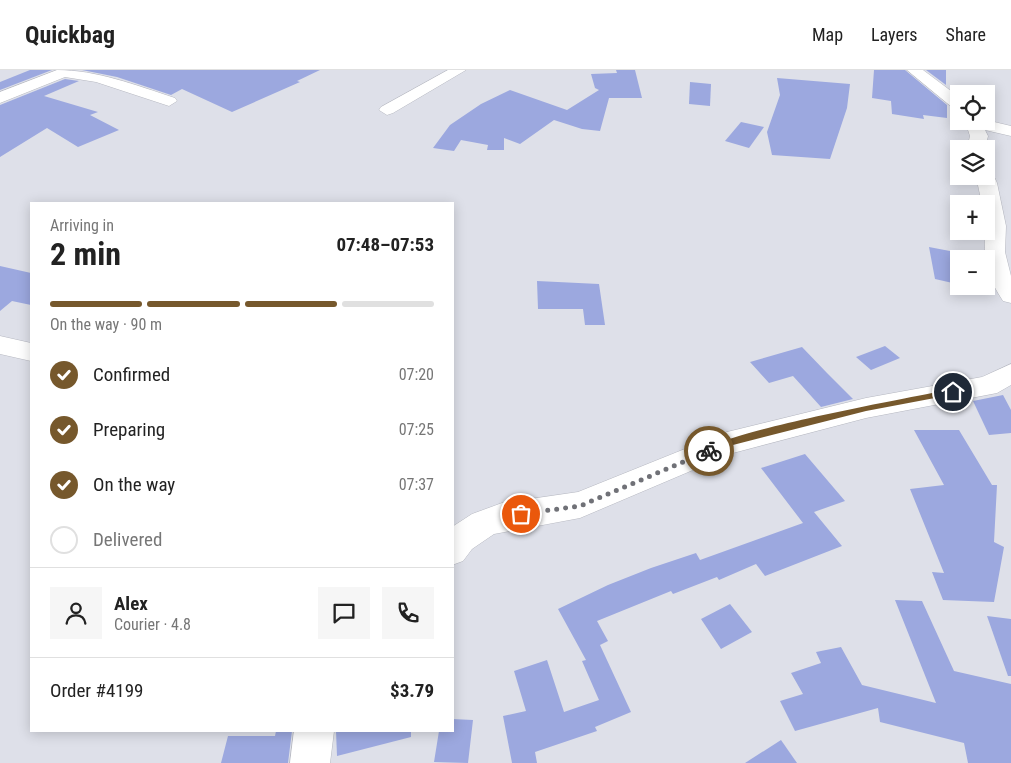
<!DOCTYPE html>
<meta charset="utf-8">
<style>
body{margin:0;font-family:"Roboto Condensed",sans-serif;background:#f6f6f6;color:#222;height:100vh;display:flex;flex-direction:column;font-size:19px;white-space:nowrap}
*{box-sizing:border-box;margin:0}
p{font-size:16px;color:#767676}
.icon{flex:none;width:28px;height:28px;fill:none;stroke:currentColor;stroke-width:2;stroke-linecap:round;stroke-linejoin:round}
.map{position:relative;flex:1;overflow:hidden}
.side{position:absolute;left:30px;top:132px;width:424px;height:530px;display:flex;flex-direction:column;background:#fff;border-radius:0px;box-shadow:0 2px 12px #0003}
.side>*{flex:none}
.fabs{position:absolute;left:950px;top:15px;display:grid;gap:10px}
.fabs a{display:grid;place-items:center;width:45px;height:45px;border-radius:0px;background:#fff;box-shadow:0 2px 12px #0003;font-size:25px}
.pin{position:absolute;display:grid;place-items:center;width:42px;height:42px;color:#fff;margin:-21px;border:2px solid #fff;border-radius:50%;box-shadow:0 1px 5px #0007}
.courier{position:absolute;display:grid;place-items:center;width:50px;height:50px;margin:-25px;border:4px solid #76582c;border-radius:50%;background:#fff;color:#222;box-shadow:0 1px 6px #0007}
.summary em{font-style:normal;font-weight:700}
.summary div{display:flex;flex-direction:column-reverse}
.summary{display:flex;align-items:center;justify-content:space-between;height:85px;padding:0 20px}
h1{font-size:32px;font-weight:700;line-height:38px}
.bar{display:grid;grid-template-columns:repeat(4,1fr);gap:8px 5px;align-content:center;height:60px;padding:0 20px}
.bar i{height:6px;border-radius:4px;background:#e0e0e0}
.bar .active{background:#76582c}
.bar p{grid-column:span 4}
.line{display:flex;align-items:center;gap:12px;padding:0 20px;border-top:1px solid #e0e0e0}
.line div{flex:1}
.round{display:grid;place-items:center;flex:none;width:52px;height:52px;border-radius:0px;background:#f6f6f6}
ol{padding:0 20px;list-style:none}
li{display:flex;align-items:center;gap:15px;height:55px}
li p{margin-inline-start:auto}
li .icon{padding:5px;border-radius:50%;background:#76582c;color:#fff;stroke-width:4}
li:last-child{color:#767676}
li i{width:28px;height:28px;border:2px solid #e0e0e0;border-radius:50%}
header{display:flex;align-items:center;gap:30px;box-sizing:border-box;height:70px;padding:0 25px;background:#fff;border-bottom:1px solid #e0e0e0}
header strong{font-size:24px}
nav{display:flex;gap:28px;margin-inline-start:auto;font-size:18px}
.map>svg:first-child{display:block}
.building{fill:#9ca8df}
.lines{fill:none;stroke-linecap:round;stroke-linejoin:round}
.minor-casing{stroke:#b6b8c1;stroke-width:1}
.minor{fill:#fff;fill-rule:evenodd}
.route{fill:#76582c}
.done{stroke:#707177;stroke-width:5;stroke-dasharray:0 9}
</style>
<header>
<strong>Quickbag</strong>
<nav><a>Map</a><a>Layers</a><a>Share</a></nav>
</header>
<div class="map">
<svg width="1011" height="693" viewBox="0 0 1011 693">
<rect width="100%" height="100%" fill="#dee0e9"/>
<!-- building -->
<g class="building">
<path d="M30,0h22l-52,20v-8z"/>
<path d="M82,0h238l-23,11 3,1 -68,30 -50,-23 -11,6 -54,-18z"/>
<path d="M616,0h19l7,28h-33l-9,33 -18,-2 -28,-9 -34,24 -16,-6v12h-17l1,-5 -27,-5 -7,11 -21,-3 17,-23 31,-21 29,-14 57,20 32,-20 -4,-2 -4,-14 26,-1z"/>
<path d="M874,0h31l42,35v13l-24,-3 1,4 -32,-5 -1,-13 -19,-3z"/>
<path d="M926,0h20v15z"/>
<path d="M777,8l73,6 -3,24 -17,51 -58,-4 -5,-23 13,-37z"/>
<path d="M65,9l14,2 -35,15 54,16 -8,3 29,15 -41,17 -31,-19 -47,29v-52z"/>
<path d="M690,12l21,2 -1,22 -21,-2z"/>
<path d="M741,52l23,5 -15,21 -24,-7z"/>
<path d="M929,177l26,5 2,32 -22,-5z"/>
<path d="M0,196l31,7v32l-19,-4 -12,10z"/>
<path d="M537,211l62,3 6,41h-20l-2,-16h-45z"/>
<path d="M885,276l15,12 -29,12 -15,-13z"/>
<path d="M802,277l25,26 26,26 -32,8 -28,-31 -24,7 -19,-21z"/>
<path d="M1003,325l8,15v23l-22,2 -16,-34z"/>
<path d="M914,360h45l33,55h5l-3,57 10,5 -10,55 -51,-2 -11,-28 12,1 -34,-84 34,-4z"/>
<path d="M805,384l40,47 -31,11 28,34 -77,30 -9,-12 -37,16 -2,-3 -44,17 -2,-3 -74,30 11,20 -8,4 31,67 -36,15 2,4 -62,21 2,11h-25l-9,-47 23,-5 -12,-40 33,-11 17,52 35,-12 -17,-39 4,-1 -28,-51 50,-24 43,-17 45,-15 4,7 103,-37 -42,-55z"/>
<path d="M895,530l27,1 32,70 57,13v79h-43l-4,-20 -84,-21 -2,-14 -83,23 -15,-30 23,-7 -12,-21 30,-10 -5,-11 25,-5 21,38 74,18z"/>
<path d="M730,534l22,28 -31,17 -20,-30z"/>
<path d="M987,546l24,3v57h-3z"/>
<path d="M452,649l21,1 -5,43 -34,-1 5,-31h13z"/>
<path d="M276,661h16l-4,32h-67l7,-27h47z"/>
<path d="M336,661h75v6l-74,19z"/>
<path d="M781,670l16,23h-52z"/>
</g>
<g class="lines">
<defs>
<g id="minor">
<path d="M57,0c40,0 78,15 118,28l2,3 -8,5 -73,-24 -31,-5 -65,26v-11z"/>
<path d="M448,0h18l-73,43 -6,2 -8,-5 2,-3z"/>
<path d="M907,0h16l36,27v13l-6,-2z"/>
<path d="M986,50l25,6v10l-26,-6 3,6 -3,13h-18l3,-13 -5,-15z"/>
<path d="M986,101l6,1 5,11 9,43 -1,26 6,24v27l-8,-2c-25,-38 -17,-55 -17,-97h-4l-6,-28h10z"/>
<path d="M0,266l31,7v18l-31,-7z"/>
<path d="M1011,294v21l-14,8 -131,25 -133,35 -153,65 -86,16 -22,15 -9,12 -11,4v-38l20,-13 30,-11 76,-11 149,-60 139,-34 116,-21z"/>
<path d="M294,661h40l-4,32h-40z"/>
</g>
</defs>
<!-- minor casing -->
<use href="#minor" class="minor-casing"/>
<!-- minor -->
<use href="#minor" class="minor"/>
</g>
<!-- route -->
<path class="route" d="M953,319l4,3 -1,2 -90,17 -137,35 -20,8 -5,-3c16,-19 214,-55 249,-62z"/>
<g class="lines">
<!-- done -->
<path class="done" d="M521,444l59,-8 129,-55"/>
</g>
</svg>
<div class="fabs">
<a><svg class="icon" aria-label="locate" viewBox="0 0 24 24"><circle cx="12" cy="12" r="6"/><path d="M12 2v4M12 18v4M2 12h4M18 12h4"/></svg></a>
<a><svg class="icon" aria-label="layers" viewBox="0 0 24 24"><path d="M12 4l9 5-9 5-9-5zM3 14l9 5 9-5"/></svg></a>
<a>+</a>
<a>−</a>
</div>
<div class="pin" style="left:521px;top:444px;background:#ea580c"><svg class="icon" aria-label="bag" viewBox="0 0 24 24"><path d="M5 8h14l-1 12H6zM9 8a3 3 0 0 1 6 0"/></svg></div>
<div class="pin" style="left:953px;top:322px;background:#1f2937"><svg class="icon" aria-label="home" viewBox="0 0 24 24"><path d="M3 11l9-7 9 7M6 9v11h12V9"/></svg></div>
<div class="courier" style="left:709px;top:381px"><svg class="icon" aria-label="bike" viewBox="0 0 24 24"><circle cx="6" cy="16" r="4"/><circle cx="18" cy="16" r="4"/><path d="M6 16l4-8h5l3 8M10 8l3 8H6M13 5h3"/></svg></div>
<section class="side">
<div class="summary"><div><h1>2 min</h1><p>Arriving in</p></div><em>07:48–07:53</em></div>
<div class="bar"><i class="active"></i><i class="active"></i><i class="active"></i><i></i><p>On the way · 90 m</p></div>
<ol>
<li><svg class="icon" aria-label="check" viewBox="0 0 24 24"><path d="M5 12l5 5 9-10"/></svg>Confirmed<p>07:20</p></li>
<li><svg class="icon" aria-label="check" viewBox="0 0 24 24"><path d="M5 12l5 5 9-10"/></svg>Preparing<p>07:25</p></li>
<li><svg class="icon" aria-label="check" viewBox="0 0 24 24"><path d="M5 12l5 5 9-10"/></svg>On the way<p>07:37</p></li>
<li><i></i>Delivered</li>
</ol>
<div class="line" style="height:90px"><a class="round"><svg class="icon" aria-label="person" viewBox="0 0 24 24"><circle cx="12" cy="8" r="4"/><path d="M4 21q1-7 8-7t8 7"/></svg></a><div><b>Alex</b><p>Courier · 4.8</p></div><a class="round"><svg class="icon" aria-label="chat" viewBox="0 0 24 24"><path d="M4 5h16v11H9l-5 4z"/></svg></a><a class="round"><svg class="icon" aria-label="phone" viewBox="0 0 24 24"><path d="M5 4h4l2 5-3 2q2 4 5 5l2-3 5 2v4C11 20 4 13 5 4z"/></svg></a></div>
<div class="line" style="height:65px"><div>Order #4199</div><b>$3.79</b></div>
</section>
</div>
